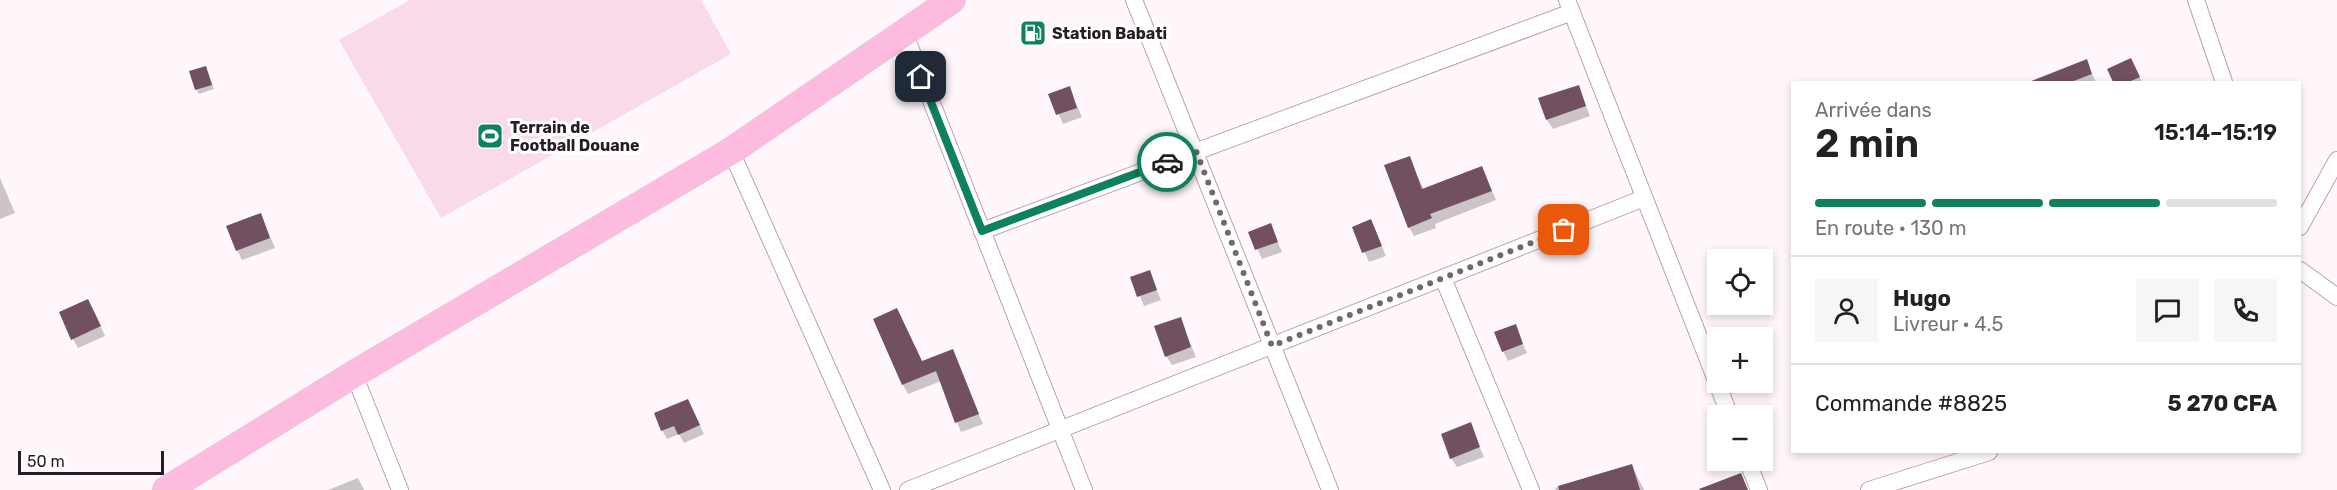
<!DOCTYPE html>
<html lang="fr">
<meta charset="utf-8">
<style>
body{margin:0;font-family:Rubik,sans-serif;background:#f6f6f6;color:#222;height:100vh;display:flex;flex-direction:column;font-size:22px;white-space:nowrap}
*{box-sizing:border-box;margin:0}
p{font-size:20px;color:#767676}
.icon{flex:none;width:33px;height:33px;fill:none;stroke:currentColor;stroke-width:2;stroke-linecap:round;stroke-linejoin:round}
.map{position:relative;flex:1;overflow:hidden}
.sheet{position:absolute;left:1791px;top:81px;width:510px;height:372px;display:flex;flex-direction:column;background:#fff;border-radius:0px;box-shadow:0 3px 9px #0003}
.sheet>*{flex:none}
.controls{position:absolute;left:1707px;top:249px;display:grid;gap:12px}
.controls a{display:grid;place-items:center;width:66px;height:66px;border-radius:0px;background:#fff;box-shadow:0 3px 9px #0003;font-size:30px}
.scale{position:absolute;left:18px;bottom:15px;width:146px;box-sizing:border-box;padding-left:6px;border:3px solid #291b23;border-top:0;font-size:16px;line-height:21px;white-space:nowrap;color:#291b23;-webkit-text-stroke:4px #fff;paint-order:stroke}
.pin{position:absolute;display:grid;place-items:center;width:51px;height:51px;color:#fff;margin:-26px;border-radius:12px;box-shadow:0 3px 9px #0006}
.courier{position:absolute;display:grid;place-items:center;width:60px;height:60px;margin:-30px;border:4px solid #0f815f;border-radius:50%;background:#fff;color:#222;box-shadow:0 2px 8px #0007}
.summary em{font-style:normal;font-weight:600}
.summary div{display:flex;flex-direction:column-reverse}
.summary{display:flex;align-items:center;justify-content:space-between;height:102px;padding:0 24px}
h1{font-size:39px;font-weight:600;line-height:45px}
.bar{display:grid;grid-template-columns:repeat(4,1fr);gap:9px 6px;align-content:center;height:72px;padding:0 24px}
.bar i{height:8px;border-radius:4px;background:#e0e0e0}
.bar .on{background:#0f815f}
.bar p{grid-column:span 4}
.line{display:flex;align-items:center;gap:15px;padding:0 24px;border-top:2px solid #e0e0e0}
.line div{flex:1}
.round{display:grid;place-items:center;flex:none;width:63px;height:63px;border-radius:0px;background:#f6f6f6}
.map>svg:first-child{display:block}
.green{fill:#f9daea}
.shadow{fill:#0003}
.building{fill:#705061}
.lines{fill:none;stroke-linecap:round;stroke-linejoin:round}
.minor-casing{stroke:#c29eb0;stroke-width:18}
.trunk-casing{stroke:#d8d6d7;stroke-width:28}
.minor{stroke:#fff;stroke-width:16}
.trunk{stroke:#fcbbdf;stroke-width:27}
.done{stroke:#74686f;stroke-width:6;stroke-dasharray:0 10.8}
.route{stroke:#0f815f;stroke-width:8}
.labels{text-anchor:middle;dominant-baseline:central;stroke-width:6;stroke-linejoin:round;paint-order:stroke}
.poi-label{font-size:16px;font-weight:bold;fill:#291b23;stroke:#fff;text-anchor:start}
</style>
<div class="map">
<svg width="2337" height="490" viewBox="0 0 2337 490">
<rect width="100%" height="100%" fill="#fff7fb"/>
<!-- green -->
<path class="green" d="M410,0h291l30,54 -290,164 -102,-178z"/>
<!-- shadow -->
<g class="shadow">
<path d="M2086,61l10,21h-48l-2,-6z"/>
<path d="M2109,70h27l6,12h-28z"/>
<path d="M208,72l6,17 -15,5 -3,-5z"/>
<path d="M1578,86l12,30 -37,13 -6,-9z"/>
<path d="M1069,88l13,29 -19,7 -13,-29z"/>
<path d="M1409,158l15,32 58,-22 14,32 -61,24 1,4 -22,8 -5,-9z"/>
<path d="M0,178l15,35 -15,6z"/>
<path d="M261,215l14,33 -33,12 -5,-10z"/>
<path d="M1371,221l15,35 -17,6 -15,-34z"/>
<path d="M1270,225l12,27 -20,7 -12,-26z"/>
<path d="M1149,272l12,28 -17,6 -12,-28z"/>
<path d="M93,310l12,26 -27,12 -5,-9z"/>
<path d="M1180,319l16,38 -24,8 -6,-9z"/>
<path d="M1515,326l12,27 -19,8 -5,-10z"/>
<path d="M952,351l31,73 -22,8 -20,-51 -33,13 -5,-9 19,-22z"/>
<path d="M692,409l12,25 -20,9 -5,-9 -12,5 -5,-9z"/>
<path d="M1470,424l14,33 -27,10 -6,-9z"/>
<path d="M1632,466l12,24h-88l-1,-2z"/>
<path d="M358,478l6,12h-36z"/>
</g>
<!-- building -->
<g class="building">
<path d="M2131,58l9,19 -11,5h-16l-6,-13z"/>
<path d="M2087,59l5,15 -21,8h-42z"/>
<path d="M206,66l6,19 -17,5 -6,-19z"/>
<path d="M1579,85l7,21 -40,14 -8,-22z"/>
<path d="M1070,86l7,22 -21,7 -8,-21z"/>
<path d="M1410,156l12,33 60,-23 10,25 -62,23 2,4 -24,10 -24,-63z"/>
<path d="M261,213l9,25 -34,13 -10,-25z"/>
<path d="M1371,219l11,27 -20,7 -10,-26z"/>
<path d="M1271,223l7,19 -23,8 -7,-18z"/>
<path d="M1150,270l7,20 -20,7 -7,-20z"/>
<path d="M88,299l13,27 -30,14 -12,-28z"/>
<path d="M897,308l25,53 31,-12 26,65 -24,9 -19,-52 -34,14 -29,-66z"/>
<path d="M1181,317l10,30 -26,10 -11,-31z"/>
<path d="M1516,324l7,20 -21,8 -8,-20z"/>
<path d="M688,399l12,26 -22,10 -4,-9 -13,5 -7,-18z"/>
<path d="M1471,422l9,25 -30,12 -9,-25z"/>
<path d="M1632,464l8,26h-81l-1,-4z"/>
<path d="M1741,473l7,17h-48l-1,-1z"/>
</g>
<g class="lines">
<defs>
<g id="minor">
<path d="M1134,0l196,490"/>
<path d="M1567,0l163,416"/>
<path d="M2196,0l28,82"/>
<path d="M904,32l180,458"/>
<path d="M731,151l151,339"/>
<path d="M2300,227l37,-67"/>
<path d="M982,231l590,-219"/>
<path d="M2300,270l37,27"/>
<path d="M1443,278l88,212"/>
<path d="M354,374l46,116"/>
<path d="M1747,460l12,30"/>
<path d="M908,490l736,-292"/>
<path d="M1869,490l120,-38"/>
</g>
<path id="trunk" d="M166,490l188,-116 377,-223 221,-151"/>
</defs>
<!-- minor casing -->
<use href="#minor" class="minor-casing"/>
<!-- trunk casing -->
<use href="#trunk" class="trunk-casing"/>
<!-- minor -->
<use href="#minor" class="minor"/>
<!-- trunk -->
<use href="#trunk" class="trunk"/>
</g>
<g class="lines">
<!-- done -->
<path class="done" d="M1167,162l29,-11 76,195 292,-116"/>
<!-- route -->
<path class="route" d="M921,77l61,154 185,-69"/>
</g>
<!-- icons -->
<defs>
<symbol id="fuel-square" viewBox="-11 -11 22 22"><rect x="-9" y="-9" width="18" height="18" rx="4" fill="#0f815f" stroke="#fff"/><path d="M-5.5-6h7V0h2V4h1.3V-2.5L3-4.5l.8-.8L6-3V5H2.5V1h-1V6h-7ZM-4.2-4.7v3.2H.2V-4.7Z" fill="#fff"/></symbol>
<symbol id="stadium-square" viewBox="-11 -11 22 22"><rect x="-9" y="-9" width="18" height="18" rx="4" fill="#0f815f" stroke="#fff"/><path d="M0-5a6.5 5 0 1 0 0 10a6.5 5 0 1 0 0-10ZM-3.5-1.8h7v3.6h-7Z" fill="#fff"/></symbol>
</defs>
<g fill-rule="evenodd">
<use href="#fuel-square" x="1018" y="18" width="30" height="30"/>
<use href="#stadium-square" x="475" y="121" width="30" height="30"/>
</g>
<g class="labels">
<!-- poi labels -->
<g class="poi-label">
<text x="1052" y="33">Station Babati</text>
<text x="510" y="127">Terrain de<tspan x="510" dy="18">Football Douane</tspan></text>
</g>
</g>
</svg>
<div class="controls">
<a><svg class="icon" aria-label="locate" viewBox="0 0 24 24"><circle cx="12" cy="12" r="6"/><path d="M12 2v4M12 18v4M2 12h4M18 12h4"/></svg></a>
<a>+</a>
<a>−</a>
</div>
<div class="scale">50 m</div>
<div class="pin" style="left:1564px;top:230px;background:#ea580c"><svg class="icon" aria-label="bag" viewBox="0 0 24 24"><path d="M5 8h14l-1 12H6zM9 8a3 3 0 0 1 6 0"/></svg></div>
<div class="pin" style="left:921px;top:77px;background:#1f2937"><svg class="icon" aria-label="home" viewBox="0 0 24 24"><path d="M3 11l9-7 9 7M6 9v11h12V9"/></svg></div>
<div class="courier" style="left:1167px;top:162px"><svg class="icon" aria-label="car" viewBox="0 0 24 24"><path d="M5 17H2v-5l4-1 3-4h7l3 4 3 1v5h-3M9 17h6M6 11h13"/><circle cx="7" cy="17" r="2"/><circle cx="17" cy="17" r="2"/></svg></div>
<section class="sheet">
<div class="summary"><div><h1>2 min</h1><p>Arrivée dans</p></div><em>15:14–15:19</em></div>
<div class="bar"><i class="on"></i><i class="on"></i><i class="on"></i><i></i><p>En route · 130 m</p></div>
<div class="line" style="height:108px"><a class="round"><svg class="icon" aria-label="person" viewBox="0 0 24 24"><circle cx="12" cy="8" r="4"/><path d="M4 21q1-7 8-7t8 7"/></svg></a><div><b>Hugo</b><p>Livreur · 4.5</p></div><a class="round"><svg class="icon" aria-label="chat" viewBox="0 0 24 24"><path d="M4 5h16v11H9l-5 4z"/></svg></a><a class="round"><svg class="icon" aria-label="phone" viewBox="0 0 24 24"><path d="M5 4h4l2 5-3 2q2 4 5 5l2-3 5 2v4C11 20 4 13 5 4z"/></svg></a></div>
<div class="line" style="height:78px"><div>Commande #8825</div><b>5 270 CFA</b></div>
</section>
</div>
